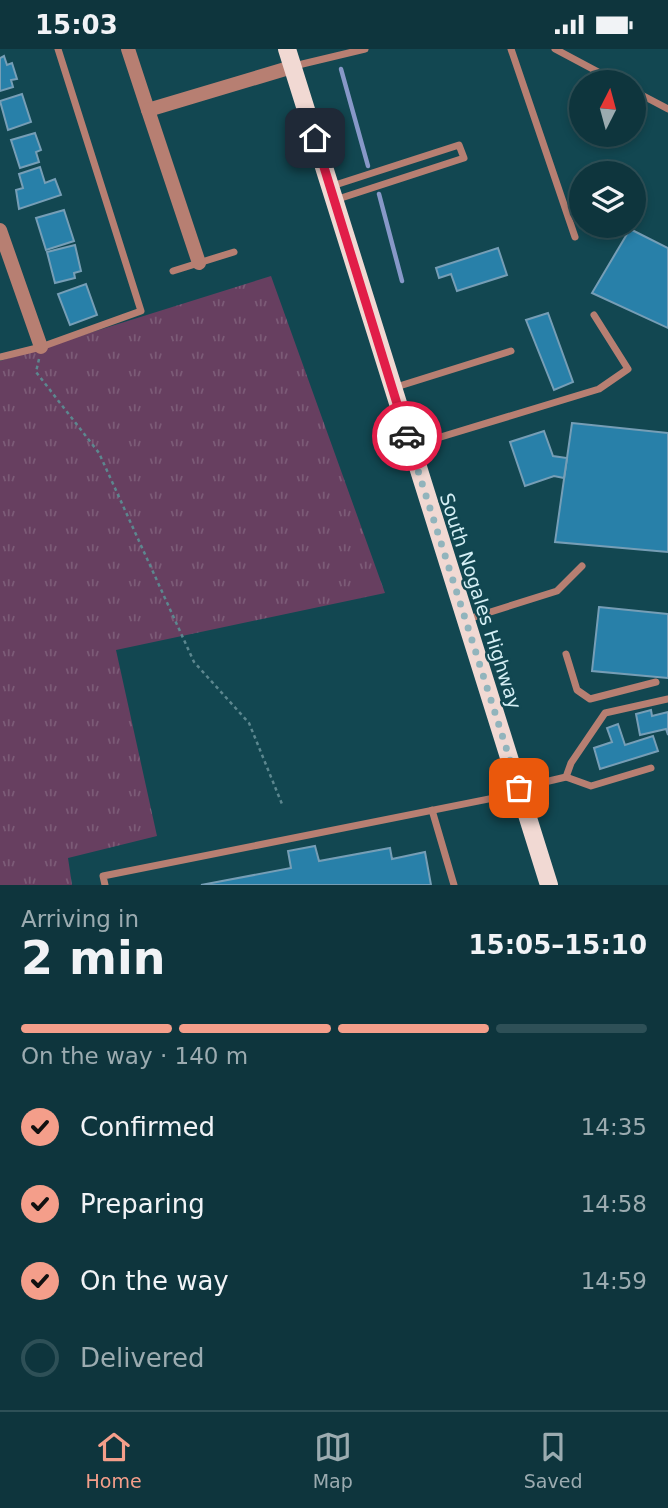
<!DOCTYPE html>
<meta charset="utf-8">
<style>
body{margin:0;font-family:"DejaVu Sans",sans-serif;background:#1c4048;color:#f1f3f6;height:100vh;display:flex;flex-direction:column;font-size:26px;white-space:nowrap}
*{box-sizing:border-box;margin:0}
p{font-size:23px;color:#9babb0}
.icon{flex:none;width:38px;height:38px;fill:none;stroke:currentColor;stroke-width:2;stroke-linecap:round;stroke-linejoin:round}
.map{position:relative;height:836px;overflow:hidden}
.side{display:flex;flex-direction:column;background:#0e353d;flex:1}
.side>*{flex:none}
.needle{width:46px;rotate:6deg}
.buttons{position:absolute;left:569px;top:21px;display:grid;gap:14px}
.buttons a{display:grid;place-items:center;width:77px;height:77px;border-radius:50%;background:#0e353d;box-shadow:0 4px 10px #0003,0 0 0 2px #2e5057;font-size:35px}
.pin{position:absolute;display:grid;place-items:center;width:60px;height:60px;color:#fff;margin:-30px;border-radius:14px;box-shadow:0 4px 10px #0006}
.courier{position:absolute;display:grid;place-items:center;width:70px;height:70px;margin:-35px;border:5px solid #e11d48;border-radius:50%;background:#fff;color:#222;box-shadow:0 2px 9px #0007}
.headline em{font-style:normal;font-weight:700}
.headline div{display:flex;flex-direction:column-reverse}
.headline{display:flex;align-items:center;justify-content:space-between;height:119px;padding:0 21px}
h1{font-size:46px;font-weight:700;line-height:52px}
.bar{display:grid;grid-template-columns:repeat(4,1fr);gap:10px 7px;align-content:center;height:84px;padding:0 21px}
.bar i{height:9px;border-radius:5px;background:#2e5057}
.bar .selected{background:#f49e8a}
.bar p{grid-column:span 4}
ol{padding:0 21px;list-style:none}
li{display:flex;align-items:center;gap:21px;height:77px}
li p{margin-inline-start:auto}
li .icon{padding:7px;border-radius:50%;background:#f49e8a;color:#111;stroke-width:4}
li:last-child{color:#9babb0}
li i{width:38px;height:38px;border:4px solid #2e5057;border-radius:50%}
.status{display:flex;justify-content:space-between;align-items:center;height:49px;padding:0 35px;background:#0e353d;direction:ltr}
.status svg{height:19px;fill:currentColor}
.menu{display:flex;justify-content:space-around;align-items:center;height:98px;border-top:2px solid #2e5057;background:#0e353d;font-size:19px;color:#9babb0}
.menu a{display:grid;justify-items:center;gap:4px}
.menu .selected{color:#f49e8a}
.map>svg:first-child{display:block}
.park{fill:url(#park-tufts)}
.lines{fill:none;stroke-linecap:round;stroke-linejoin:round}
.stream{stroke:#8798c8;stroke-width:4.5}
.building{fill:#2880a9;stroke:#769eb6;stroke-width:2}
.path{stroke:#5c878f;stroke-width:2.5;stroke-dasharray:3.5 3.5;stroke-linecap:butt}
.service{stroke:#b77f72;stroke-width:7}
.minor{stroke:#b77f72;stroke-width:14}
.primary{stroke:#f1d9d3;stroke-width:18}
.done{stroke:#91b4bc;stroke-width:7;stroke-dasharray:0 12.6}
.route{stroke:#e11d48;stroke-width:9}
.labels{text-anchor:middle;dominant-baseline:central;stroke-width:5;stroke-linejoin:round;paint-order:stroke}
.street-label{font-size:19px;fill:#d5eff5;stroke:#124751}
</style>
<div class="status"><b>15:03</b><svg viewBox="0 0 49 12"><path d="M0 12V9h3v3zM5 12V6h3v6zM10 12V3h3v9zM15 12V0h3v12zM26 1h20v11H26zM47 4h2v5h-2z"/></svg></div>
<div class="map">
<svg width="668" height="836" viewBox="0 0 668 836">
<defs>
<pattern id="park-tufts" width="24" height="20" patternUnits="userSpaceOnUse" patternTransform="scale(1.75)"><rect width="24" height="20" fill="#673f60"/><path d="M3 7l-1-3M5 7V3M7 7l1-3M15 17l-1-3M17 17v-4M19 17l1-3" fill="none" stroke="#7c5b77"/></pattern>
</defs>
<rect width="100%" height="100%" fill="#124751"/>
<!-- park -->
<path class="park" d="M271,227l114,317 -269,57 41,186 -89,22 4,27h-72v-524z"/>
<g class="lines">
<!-- stream -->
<g class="stream">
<path d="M341,20l27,97"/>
<path d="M379,145l23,87"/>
</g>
</g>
<!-- building -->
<g class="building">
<path d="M4,7l3,9 5,-2 5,16 -6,1 2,7 -13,4v-33z"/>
<path d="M22,45l9,28 -23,8 -8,-29z"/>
<path d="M35,84l6,17 -5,2 3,10 -19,6 -9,-28z"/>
<path d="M40,118l5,16 10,-4 6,16 -42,14 -3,-19 7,-2 -4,-14z"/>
<path d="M64,161l10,31 -28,9 -10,-32z"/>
<path d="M630,180l38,19v80l-76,-35z"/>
<path d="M75,196l6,26 -7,2 1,5 -20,5 -8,-31z"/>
<path d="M498,199l9,27 -50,16 -6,-17 -12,4 -3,-10z"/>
<path d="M86,235l11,31 -27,10 -12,-31z"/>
<path d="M548,264l25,69 -19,8 -28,-70z"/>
<path d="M572,374l96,10v119l-113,-10z"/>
<path d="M544,382l9,25 14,2 -3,20 -10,-2 -29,10 -15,-44z"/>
<path d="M599,558l69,7v64l-76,-7z"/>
<path d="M651,661l1,6 16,-4v23l-2,-6 -26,6 -4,-21z"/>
<path d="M618,675l7,21 28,-9 5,15 -58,18 -6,-21 18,-6 -5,-14z"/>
<path d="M315,797l4,15 71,-13 2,11 33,-7 6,33h-230l90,-17 -3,-17z"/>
</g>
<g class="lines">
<!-- path -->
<path class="path" d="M39,310l-3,13 63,81 95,209 55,61 33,81"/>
<!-- service -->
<g class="service">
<path d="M511,0l64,188"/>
<path d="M555,0l62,33"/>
<path d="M294,17l71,-17"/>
<path d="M634,42l34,18"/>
<path d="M332,137l127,-41 5,13 -129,42"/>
<path d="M173,222l61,-19"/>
<path d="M0,308l41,-10 100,-36 -83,-262"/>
<path d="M393,339l118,-37"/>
<path d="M411,397l188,-57 29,-20 -34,-54"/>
<path d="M465,571l92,-29 25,-25"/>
<path d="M566,605l11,36 13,9 66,-17"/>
<path d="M566,728l25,9 60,-18"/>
<path d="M519,739l47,-11 5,-14 34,-50 63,-14"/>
<path d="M432,761l22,75"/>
<path d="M105,836l-2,-9 416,-83"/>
</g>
<!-- minor -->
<g class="minor">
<path d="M128,0l20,61"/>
<path d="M0,181l41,117"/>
<path d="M199,214l-51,-153 144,-43"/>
</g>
<!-- primary -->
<path class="primary" d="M287,0l262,836"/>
</g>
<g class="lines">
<!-- done -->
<path class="done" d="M407,387l112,352"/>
<!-- route -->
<path class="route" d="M315,89l92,298"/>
</g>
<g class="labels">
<!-- street labels -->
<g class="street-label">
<text transform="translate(481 552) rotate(72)">South Nogales Highway</text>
</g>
</g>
</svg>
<div class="buttons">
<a><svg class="needle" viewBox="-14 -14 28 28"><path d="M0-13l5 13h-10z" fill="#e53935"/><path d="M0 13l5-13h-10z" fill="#9babb0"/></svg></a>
<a><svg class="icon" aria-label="layers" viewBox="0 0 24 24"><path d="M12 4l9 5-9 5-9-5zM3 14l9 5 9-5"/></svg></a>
</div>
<div class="pin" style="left:519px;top:739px;background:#ea580c"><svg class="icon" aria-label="bag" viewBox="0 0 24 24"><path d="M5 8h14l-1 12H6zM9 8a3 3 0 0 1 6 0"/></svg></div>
<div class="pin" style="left:315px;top:89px;background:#1f2937"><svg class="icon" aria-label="home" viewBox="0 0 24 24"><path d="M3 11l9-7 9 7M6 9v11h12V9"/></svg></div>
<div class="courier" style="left:407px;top:387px"><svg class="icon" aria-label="car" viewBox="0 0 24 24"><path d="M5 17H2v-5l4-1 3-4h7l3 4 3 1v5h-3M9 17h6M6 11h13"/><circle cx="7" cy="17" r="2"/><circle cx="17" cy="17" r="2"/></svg></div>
</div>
<section class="side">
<div class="headline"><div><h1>2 min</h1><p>Arriving in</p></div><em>15:05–15:10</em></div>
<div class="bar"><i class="selected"></i><i class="selected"></i><i class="selected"></i><i></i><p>On the way · 140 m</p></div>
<ol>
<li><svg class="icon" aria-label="check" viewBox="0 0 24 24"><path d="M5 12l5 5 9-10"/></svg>Confirmed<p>14:35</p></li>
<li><svg class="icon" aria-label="check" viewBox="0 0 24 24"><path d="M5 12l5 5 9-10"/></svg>Preparing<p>14:58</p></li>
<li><svg class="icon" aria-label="check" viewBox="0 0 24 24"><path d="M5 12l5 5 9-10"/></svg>On the way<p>14:59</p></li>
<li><i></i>Delivered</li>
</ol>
</section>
<nav class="menu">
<a class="selected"><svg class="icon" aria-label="home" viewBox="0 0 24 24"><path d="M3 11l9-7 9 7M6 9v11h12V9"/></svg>Home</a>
<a><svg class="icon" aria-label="map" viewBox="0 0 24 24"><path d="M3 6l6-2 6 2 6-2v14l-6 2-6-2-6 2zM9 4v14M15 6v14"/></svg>Map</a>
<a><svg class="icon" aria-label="saved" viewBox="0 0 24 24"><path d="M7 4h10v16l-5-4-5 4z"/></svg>Saved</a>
</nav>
